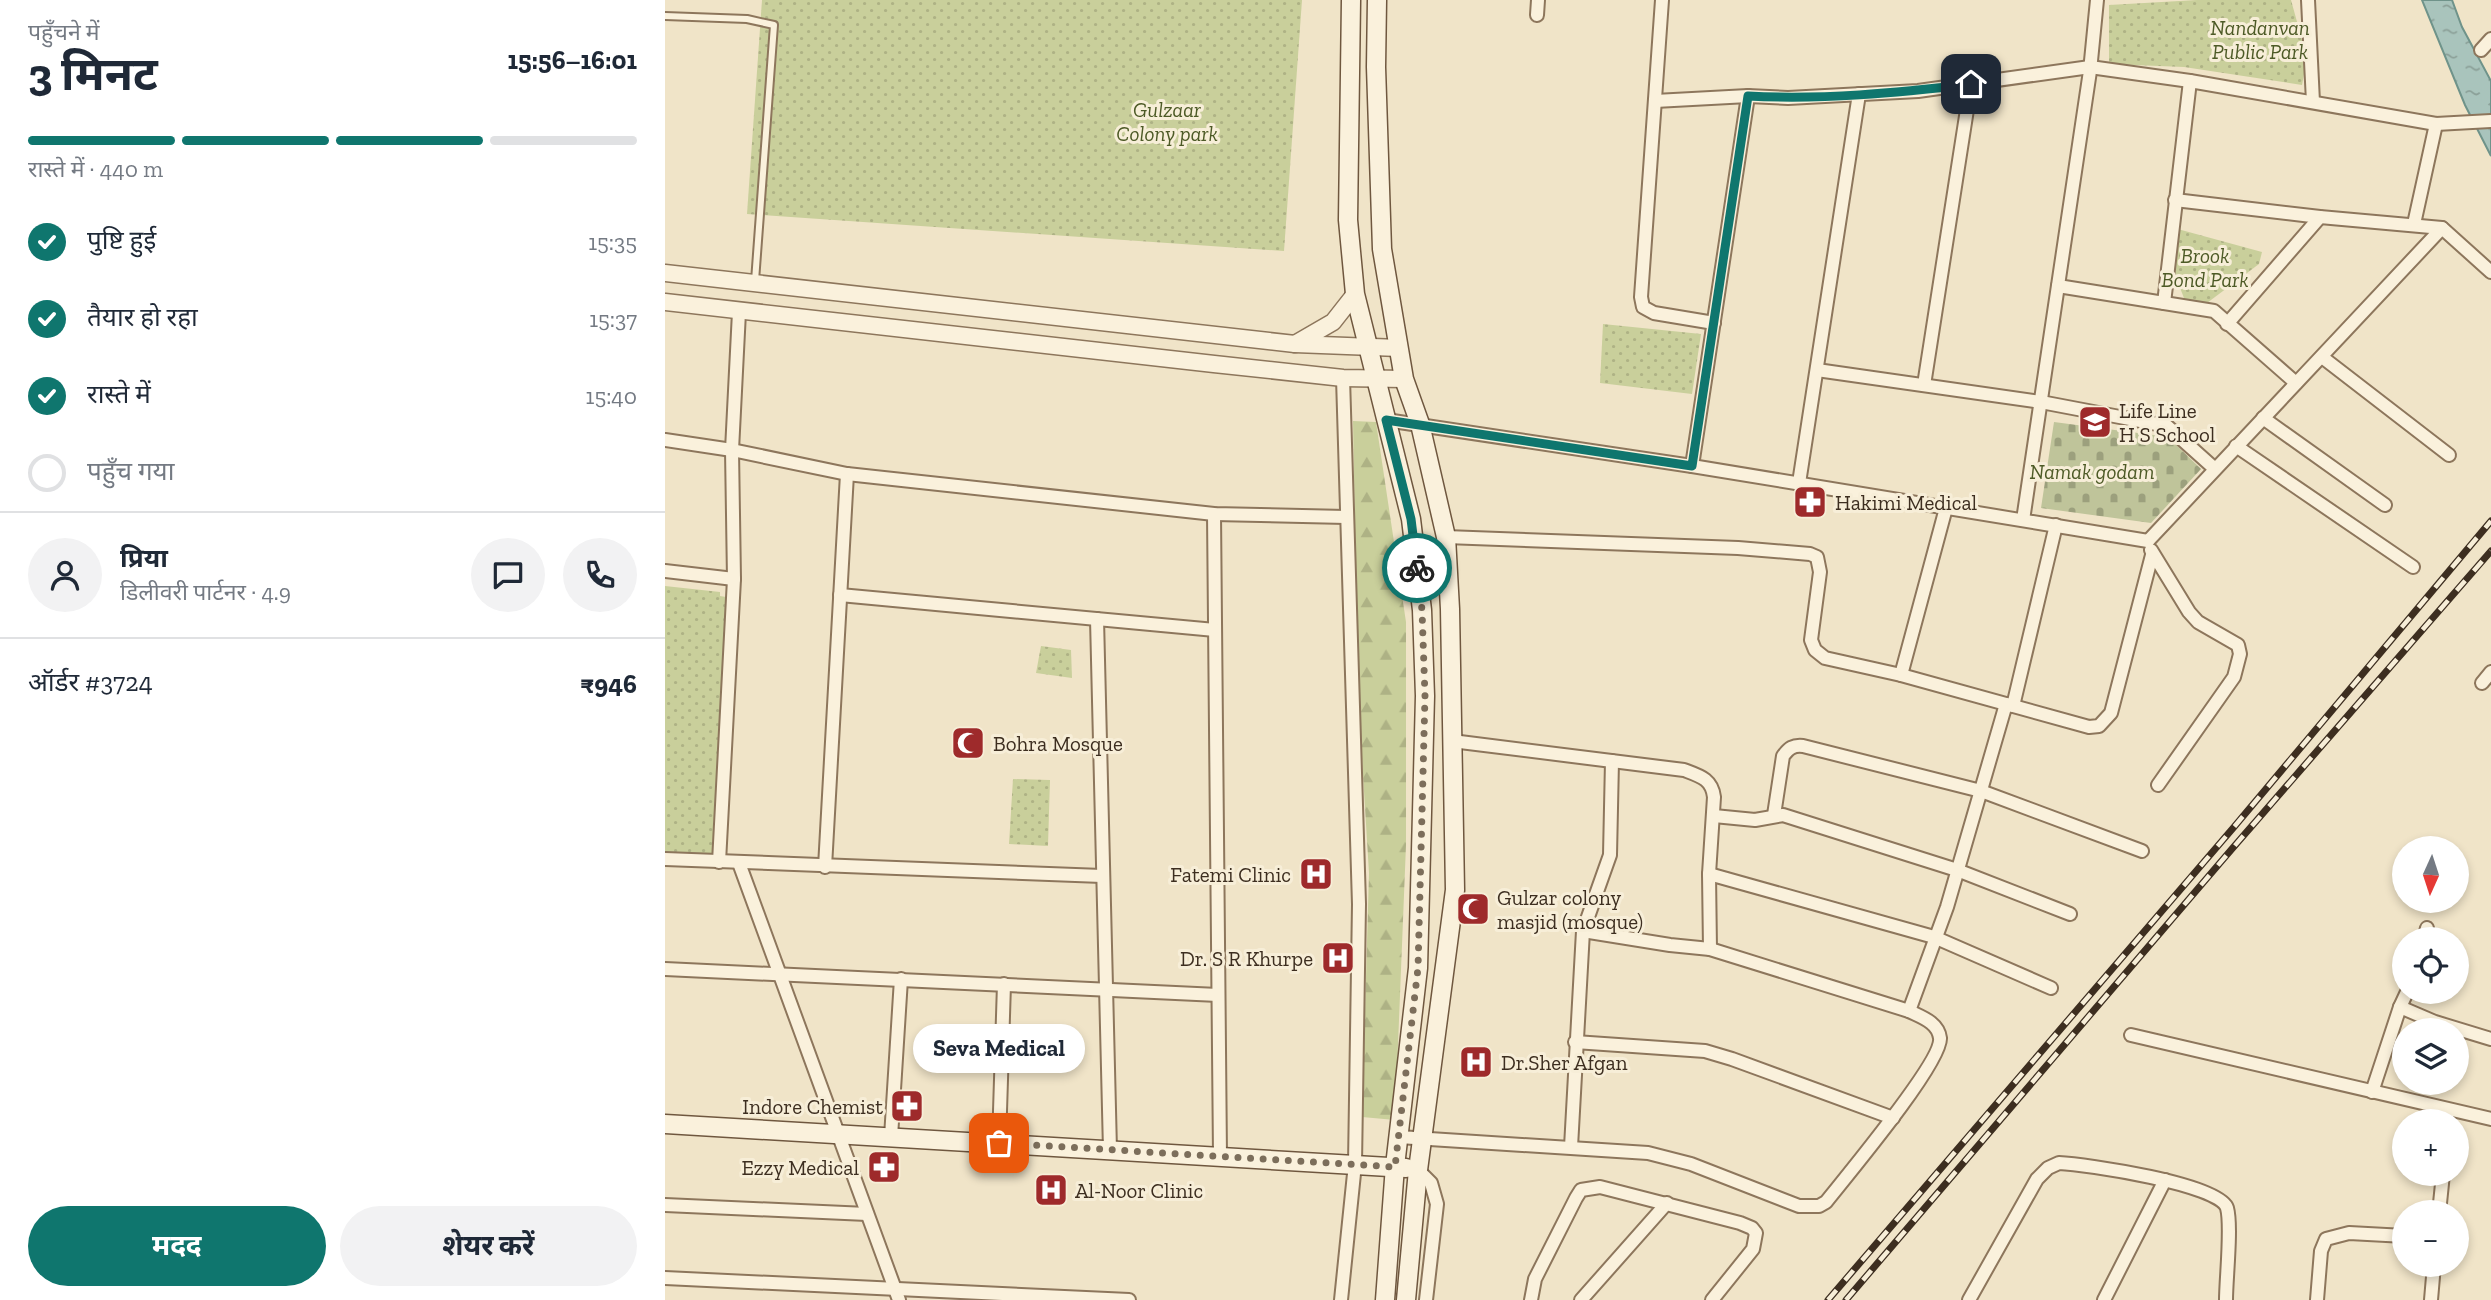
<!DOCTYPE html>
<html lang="hi">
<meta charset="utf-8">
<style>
body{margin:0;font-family:"Zilla Slab","Noto Sans Devanagari",serif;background:#f2f2f3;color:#1f2937;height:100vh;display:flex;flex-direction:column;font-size:26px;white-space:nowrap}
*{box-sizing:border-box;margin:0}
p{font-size:23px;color:#747a83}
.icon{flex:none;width:38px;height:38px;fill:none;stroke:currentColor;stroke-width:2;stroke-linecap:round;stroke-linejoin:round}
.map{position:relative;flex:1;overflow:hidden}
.details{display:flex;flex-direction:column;background:#fff;width:665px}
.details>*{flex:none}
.needle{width:46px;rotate:183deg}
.tools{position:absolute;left:1727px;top:836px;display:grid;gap:14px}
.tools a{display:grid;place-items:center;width:77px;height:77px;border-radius:50%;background:#fff;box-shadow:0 4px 10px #0003;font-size:35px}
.pin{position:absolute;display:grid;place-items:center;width:60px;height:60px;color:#fff;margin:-30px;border-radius:14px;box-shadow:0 4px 10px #0006}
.courier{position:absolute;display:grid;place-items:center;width:70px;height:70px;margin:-35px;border:5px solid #0f766e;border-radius:50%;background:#fff;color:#222;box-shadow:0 2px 9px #0007}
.bubble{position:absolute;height:49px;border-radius:24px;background:#fff;box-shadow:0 4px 10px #0003;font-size:23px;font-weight:700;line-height:49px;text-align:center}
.headline em{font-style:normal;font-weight:700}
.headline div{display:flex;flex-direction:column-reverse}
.headline{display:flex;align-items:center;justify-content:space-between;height:119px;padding:0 28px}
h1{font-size:46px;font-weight:700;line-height:52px}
.bar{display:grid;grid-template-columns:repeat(4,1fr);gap:10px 7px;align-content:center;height:84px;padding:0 28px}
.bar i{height:9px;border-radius:5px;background:#e0e1e3}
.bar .active{background:#0f766e}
.bar p{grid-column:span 4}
.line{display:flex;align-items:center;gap:18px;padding:0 28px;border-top:2px solid #e0e1e3}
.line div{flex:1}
.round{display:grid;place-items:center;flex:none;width:74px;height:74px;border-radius:37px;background:#f2f2f3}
ol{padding:0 28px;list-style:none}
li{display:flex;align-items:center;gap:21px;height:77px}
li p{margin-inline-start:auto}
li .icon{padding:7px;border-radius:50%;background:#0f766e;color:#fff;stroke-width:4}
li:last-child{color:#747a83}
li i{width:38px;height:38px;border:4px solid #e0e1e3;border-radius:50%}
.primary-button{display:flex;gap:14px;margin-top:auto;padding:14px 28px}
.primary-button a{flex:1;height:80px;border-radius:42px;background:#0f766e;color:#fff;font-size:28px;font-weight:700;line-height:80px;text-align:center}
.primary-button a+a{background:#f2f2f3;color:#1f2937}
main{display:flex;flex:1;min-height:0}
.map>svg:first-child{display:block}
.forest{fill:url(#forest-firs)}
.cemetery{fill:url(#cemetery-stones)}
.park{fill:url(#park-dots)}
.water{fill:url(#water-ripples);stroke:#6f938a;stroke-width:2}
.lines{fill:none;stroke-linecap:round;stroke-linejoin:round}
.service-casing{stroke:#8d765c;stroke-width:10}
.minor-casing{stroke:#8d765c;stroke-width:16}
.tertiary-casing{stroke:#8d765c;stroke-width:19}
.secondary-casing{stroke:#6f573f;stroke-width:21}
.service{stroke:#faf1dc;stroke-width:6}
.minor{stroke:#faf1dc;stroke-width:12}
.tertiary{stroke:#faf1dc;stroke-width:16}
.secondary{stroke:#faf1dc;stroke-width:18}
.rail-casing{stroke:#3d2e20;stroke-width:7}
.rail{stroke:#f7eed8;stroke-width:4.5;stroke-dasharray:13;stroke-linecap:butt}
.done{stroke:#7c6e5b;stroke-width:7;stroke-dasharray:0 12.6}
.route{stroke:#0f766e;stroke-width:9}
.labels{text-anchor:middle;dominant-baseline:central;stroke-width:6;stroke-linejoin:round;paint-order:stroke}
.park-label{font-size:21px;font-style:italic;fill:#4d5a26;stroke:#f7eed8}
.poi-label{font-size:21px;fill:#3d2e20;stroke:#f7eed8;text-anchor:start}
</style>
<main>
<section class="details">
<div class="headline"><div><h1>3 मिनट</h1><p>पहुँचने में</p></div><em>15:56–16:01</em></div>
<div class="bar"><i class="active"></i><i class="active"></i><i class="active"></i><i></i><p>रास्ते में · 440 m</p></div>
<ol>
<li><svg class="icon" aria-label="check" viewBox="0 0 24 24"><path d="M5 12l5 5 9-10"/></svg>पुष्टि हुई<p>15:35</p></li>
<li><svg class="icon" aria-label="check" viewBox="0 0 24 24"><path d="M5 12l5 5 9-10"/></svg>तैयार हो रहा<p>15:37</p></li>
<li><svg class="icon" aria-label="check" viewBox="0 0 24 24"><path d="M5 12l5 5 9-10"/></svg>रास्ते में<p>15:40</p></li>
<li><i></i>पहुँच गया</li>
</ol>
<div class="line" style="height:126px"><a class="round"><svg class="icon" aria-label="person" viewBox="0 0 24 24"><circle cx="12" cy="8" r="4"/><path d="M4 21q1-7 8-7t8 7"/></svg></a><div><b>प्रिया</b><p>डिलीवरी पार्टनर · 4.9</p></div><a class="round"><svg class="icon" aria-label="chat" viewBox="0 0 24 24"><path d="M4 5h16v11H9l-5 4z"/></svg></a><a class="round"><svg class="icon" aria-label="phone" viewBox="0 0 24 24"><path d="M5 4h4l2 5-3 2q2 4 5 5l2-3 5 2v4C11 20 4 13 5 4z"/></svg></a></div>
<div class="line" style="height:91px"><div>ऑर्डर #3724</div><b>₹946</b></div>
<div class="primary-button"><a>मदद</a><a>शेयर करें</a></div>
</section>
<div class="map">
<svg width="1826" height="1300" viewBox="0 0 1826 1300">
<defs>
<pattern id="forest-firs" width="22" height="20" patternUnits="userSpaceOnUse" patternTransform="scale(1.75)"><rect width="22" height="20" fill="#c9cf9b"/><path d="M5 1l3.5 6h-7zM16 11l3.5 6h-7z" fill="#aeb285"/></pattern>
<pattern id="cemetery-stones" width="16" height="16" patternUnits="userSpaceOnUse" patternTransform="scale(1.75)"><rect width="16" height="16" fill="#bfc49a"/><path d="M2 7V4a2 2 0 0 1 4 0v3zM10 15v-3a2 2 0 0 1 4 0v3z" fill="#9ca07d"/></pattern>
<pattern id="park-dots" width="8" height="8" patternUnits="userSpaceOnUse" patternTransform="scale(1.75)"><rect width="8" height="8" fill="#c9cf9b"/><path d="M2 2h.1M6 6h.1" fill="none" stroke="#aeb285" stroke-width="1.8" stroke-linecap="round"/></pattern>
<pattern id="water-ripples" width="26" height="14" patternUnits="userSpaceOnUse" patternTransform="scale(1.75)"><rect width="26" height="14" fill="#a9c4bc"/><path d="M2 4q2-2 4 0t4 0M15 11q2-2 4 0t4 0" fill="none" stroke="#8ba098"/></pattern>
</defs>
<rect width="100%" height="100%" fill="#f0e4c8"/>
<!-- forest -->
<path class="forest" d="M688,421l23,1 30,200v223l-11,275 -33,-3 7,-244 -11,-180z"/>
<!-- cemetery -->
<path class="cemetery" d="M1389,422l114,15 33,32 -50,54 -110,-15z"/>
<!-- park -->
<g class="park">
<path d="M97,0h540l-18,251 -537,-37z"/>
<path d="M1532,0h94l16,58 -5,27 -118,-18 -75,-3v-59z"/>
<path d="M1509,228l88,24 -3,12 -56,42h-16l-13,-34z"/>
<path d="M938,324l98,10 -9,60 -92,-11z"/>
<path d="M0,586l55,6v4l6,1 -14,256h-47z"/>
<path d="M376,646l30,4 1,28 -36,-5z"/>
<path d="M348,779l37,1 -2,66 -39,-2z"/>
</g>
<!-- water -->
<path class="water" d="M1757,0h30l10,27 29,54v75l-26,-51z"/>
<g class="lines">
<defs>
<path id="service" d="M0,16l82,3 27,6 -19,256"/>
<g id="minor">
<path d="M997,0l-21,297 2,10 11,6 60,10"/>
<path d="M1643,0l5,102"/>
<path d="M872,15l1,-15"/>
<path d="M1816,50l10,-11"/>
<path d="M990,101l93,-5 40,2 130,-7 172,-24 100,14 246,43 55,-3"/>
<path d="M1510,200l145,17 122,11 49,44"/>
<path d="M1749,224l22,-100"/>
<path d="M1393,286l156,25 82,72"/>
<path d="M1499,303l26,-222"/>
<path d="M1562,324l93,-107"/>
<path d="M1657,357l127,98"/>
<path d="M1152,370l224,32 126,24 48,43"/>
<path d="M1259,385l47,-301"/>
<path d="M1598,418l122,87"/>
<path d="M721,420l306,46 456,75"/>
<path d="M0,440l67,10 115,24 367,40 132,3"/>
<path d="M1571,446l177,121"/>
<path d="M1027,466l56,-370"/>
<path d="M1134,483l60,-389"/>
<path d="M549,514l6,642"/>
<path d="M1358,520l67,-449 7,-71"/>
<path d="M781,537l292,11 72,6 7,3 3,15 -9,68 4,10 10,8 76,17 188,52 10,-1 12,-13 41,-158"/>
<path d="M1483,541l294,-313"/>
<path d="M1486,550l38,62 9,10 40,23 2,9 -6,23 -76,108"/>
<path d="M0,571l69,8"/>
<path d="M175,595l375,35"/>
<path d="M432,619l13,531"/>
<path d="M1236,675l45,-167"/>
<path d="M1817,683l9,-11"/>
<path d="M1348,706l43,-181"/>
<path d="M787,741l232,29c16,6 28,9 30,27l-5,77 1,75"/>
<path d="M1109,815l9,-59c6,-8 10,-11 20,-10l178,45 161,60"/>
<path d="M1049,816l41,4 28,-5 174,55 113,44"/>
<path d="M0,859l437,17"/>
<path d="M54,862l15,-283 -2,-129 7,-138"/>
<path d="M74,863l160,437"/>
<path d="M160,867l22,-393"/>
<path d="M1044,874l225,63 117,51"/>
<path d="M1759,940l3,-12"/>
<path d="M0,969l553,26"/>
<path d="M1735,1007l35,15 56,17"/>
<path d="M1244,1011l38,-104 59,-203"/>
<path d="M1466,1035l360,84"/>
<path d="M910,1042l130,9 27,8 161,59"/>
<path d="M1707,1092l28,-85 7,-15"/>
<path d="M226,1137l10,-158"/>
<path d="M734,1137l249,16 43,11 108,42h20l7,-4c19,-24 117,-141 114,-164 -2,-16 -19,-21 -31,-27l-199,-62 -40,-4 -87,-14"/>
<path d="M334,1143l5,-159"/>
<path d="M906,1147l12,-216 27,-76 2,-94"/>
<path d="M753,1170l13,13 6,21 -11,96"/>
<path d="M0,1205l202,9"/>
<path d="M1774,1213l4,-39"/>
<path d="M0,1278l464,22"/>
<path d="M676,1300l14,-136 4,-260 -16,-526"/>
<path d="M866,1300l4,-21 41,-81 5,-8 19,-3 140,36 12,5 4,5 -3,16 -41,51"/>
<path d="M916,1300l86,-97"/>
<path d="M1304,1300l68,-121 11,-11 11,-5c26,1 161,21 168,45 5,18 -1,71 -1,92"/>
<path d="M1439,1300l61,-120"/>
<path d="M1652,1300l4,-49 5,-12 23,-6 56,3"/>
<path d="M1766,1300l3,-35"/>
</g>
<g id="tertiary">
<path d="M0,273l630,71 104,4"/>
<path d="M0,302l549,62 129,14 61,1"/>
<path d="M630,344l38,-22 22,-28"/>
</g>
<g id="secondary">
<path d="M686,0l-3,220 7,74 56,225 11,91 3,86 -7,272 -23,198 -10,134"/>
<path d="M712,0l-1,67 6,182 22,130 16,45 26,113 4,72 5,281 -37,280 -12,130"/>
<path d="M0,1124l741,44"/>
</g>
</defs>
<!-- service casing -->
<use href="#service" class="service-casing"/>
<!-- minor casing -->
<use href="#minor" class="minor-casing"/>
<!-- tertiary casing -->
<use href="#tertiary" class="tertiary-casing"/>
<!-- secondary casing -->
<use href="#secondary" class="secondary-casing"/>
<!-- service -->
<use href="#service" class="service"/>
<!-- minor -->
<use href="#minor" class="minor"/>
<!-- tertiary -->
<use href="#tertiary" class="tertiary"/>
<!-- secondary -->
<use href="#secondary" class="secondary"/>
<defs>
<g id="rail">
<path d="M1163,1300l406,-473 257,-306"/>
<path d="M1181,1300l385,-450 260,-299"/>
</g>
</defs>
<!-- rail casing -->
<use href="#rail" class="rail-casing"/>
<!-- rail -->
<use href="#rail" class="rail"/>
</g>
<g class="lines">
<!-- done -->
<path class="done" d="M334,1143l396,24 23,-199 7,-272 -3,-86 -5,-42"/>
<!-- route -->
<path class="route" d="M752,568l-6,-49 -25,-99 306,46 56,-370c74,4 149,-3 223,-12"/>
</g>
<!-- icons -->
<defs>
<symbol id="school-square" viewBox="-11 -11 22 22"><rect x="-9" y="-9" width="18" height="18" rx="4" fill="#9e2a2b" stroke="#f7eed8"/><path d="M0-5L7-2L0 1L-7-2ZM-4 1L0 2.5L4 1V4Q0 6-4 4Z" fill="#fff"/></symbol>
<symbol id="pharmacy-square" viewBox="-11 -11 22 22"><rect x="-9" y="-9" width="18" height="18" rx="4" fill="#9e2a2b" stroke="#f7eed8"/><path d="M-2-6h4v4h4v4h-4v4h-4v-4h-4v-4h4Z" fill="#fff"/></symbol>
<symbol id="mosque-square" viewBox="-11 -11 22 22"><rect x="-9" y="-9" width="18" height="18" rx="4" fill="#9e2a2b" stroke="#f7eed8"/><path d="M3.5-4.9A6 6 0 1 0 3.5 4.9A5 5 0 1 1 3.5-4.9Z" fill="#fff"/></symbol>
<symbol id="hospital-square" viewBox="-11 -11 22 22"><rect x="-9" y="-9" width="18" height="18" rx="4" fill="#9e2a2b" stroke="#f7eed8"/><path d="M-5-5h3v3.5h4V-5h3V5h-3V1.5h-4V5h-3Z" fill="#fff"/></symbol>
</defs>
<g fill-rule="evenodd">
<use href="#school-square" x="1411" y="403" width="38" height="38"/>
<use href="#pharmacy-square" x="1126" y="483" width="38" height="38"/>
<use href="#mosque-square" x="284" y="724" width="38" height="38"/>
<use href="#hospital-square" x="632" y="855" width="38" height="38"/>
<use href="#mosque-square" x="789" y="890" width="38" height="38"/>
<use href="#hospital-square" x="654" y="939" width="38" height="38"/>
<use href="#hospital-square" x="792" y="1043" width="38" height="38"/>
<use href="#pharmacy-square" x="223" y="1087" width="38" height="38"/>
<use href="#pharmacy-square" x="200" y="1148" width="38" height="38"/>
<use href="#hospital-square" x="367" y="1171" width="38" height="38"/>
</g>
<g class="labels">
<!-- park labels -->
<g class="park-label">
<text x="1595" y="27">Nandanvan<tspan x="1595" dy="24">Public Park</tspan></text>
<text x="502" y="109">Gulzaar<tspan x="502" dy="24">Colony park</tspan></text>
<text x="1540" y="255">Brook<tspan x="1540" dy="24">Bond Park</tspan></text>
<text x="1427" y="471">Namak godam</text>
</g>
<!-- poi labels -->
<g class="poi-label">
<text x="1454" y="410">Life Line<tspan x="1454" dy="24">H S School</tspan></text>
<text x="1170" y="502">Hakimi Medical</text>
<text x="328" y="743">Bohra Mosque</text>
<text x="626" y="874" text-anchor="end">Fatemi Clinic</text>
<text x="832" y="897">Gulzar colony<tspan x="832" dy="24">masjid (mosque)</tspan></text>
<text x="648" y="958" text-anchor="end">Dr. S R Khurpe</text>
<text x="836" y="1062">Dr.Sher Afgan</text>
<text x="218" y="1106" text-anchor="end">Indore Chemist</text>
<text x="194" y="1167" text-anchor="end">Ezzy Medical</text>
<text x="410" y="1190">Al-Noor Clinic</text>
</g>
</g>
</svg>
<div class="tools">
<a><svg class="needle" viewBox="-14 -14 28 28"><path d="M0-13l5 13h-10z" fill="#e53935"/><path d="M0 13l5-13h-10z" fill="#747a83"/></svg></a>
<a><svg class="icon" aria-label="locate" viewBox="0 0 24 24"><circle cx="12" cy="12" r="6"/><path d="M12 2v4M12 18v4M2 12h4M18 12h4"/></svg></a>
<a><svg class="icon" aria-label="layers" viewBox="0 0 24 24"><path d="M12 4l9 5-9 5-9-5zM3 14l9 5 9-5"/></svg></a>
<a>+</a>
<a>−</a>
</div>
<div class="pin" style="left:334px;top:1143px;background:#ea580c"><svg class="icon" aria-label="bag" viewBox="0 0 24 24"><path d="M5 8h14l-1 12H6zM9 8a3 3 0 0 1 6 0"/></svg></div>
<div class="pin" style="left:1306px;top:84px;background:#1f2937"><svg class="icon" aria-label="home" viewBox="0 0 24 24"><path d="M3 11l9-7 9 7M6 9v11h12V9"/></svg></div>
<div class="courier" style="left:752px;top:568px"><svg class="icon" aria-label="bike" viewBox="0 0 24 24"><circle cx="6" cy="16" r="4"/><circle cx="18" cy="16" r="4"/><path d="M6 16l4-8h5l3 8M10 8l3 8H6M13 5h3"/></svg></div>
<div class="bubble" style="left:248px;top:1024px;width:172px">Seva Medical</div>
</div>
</main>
